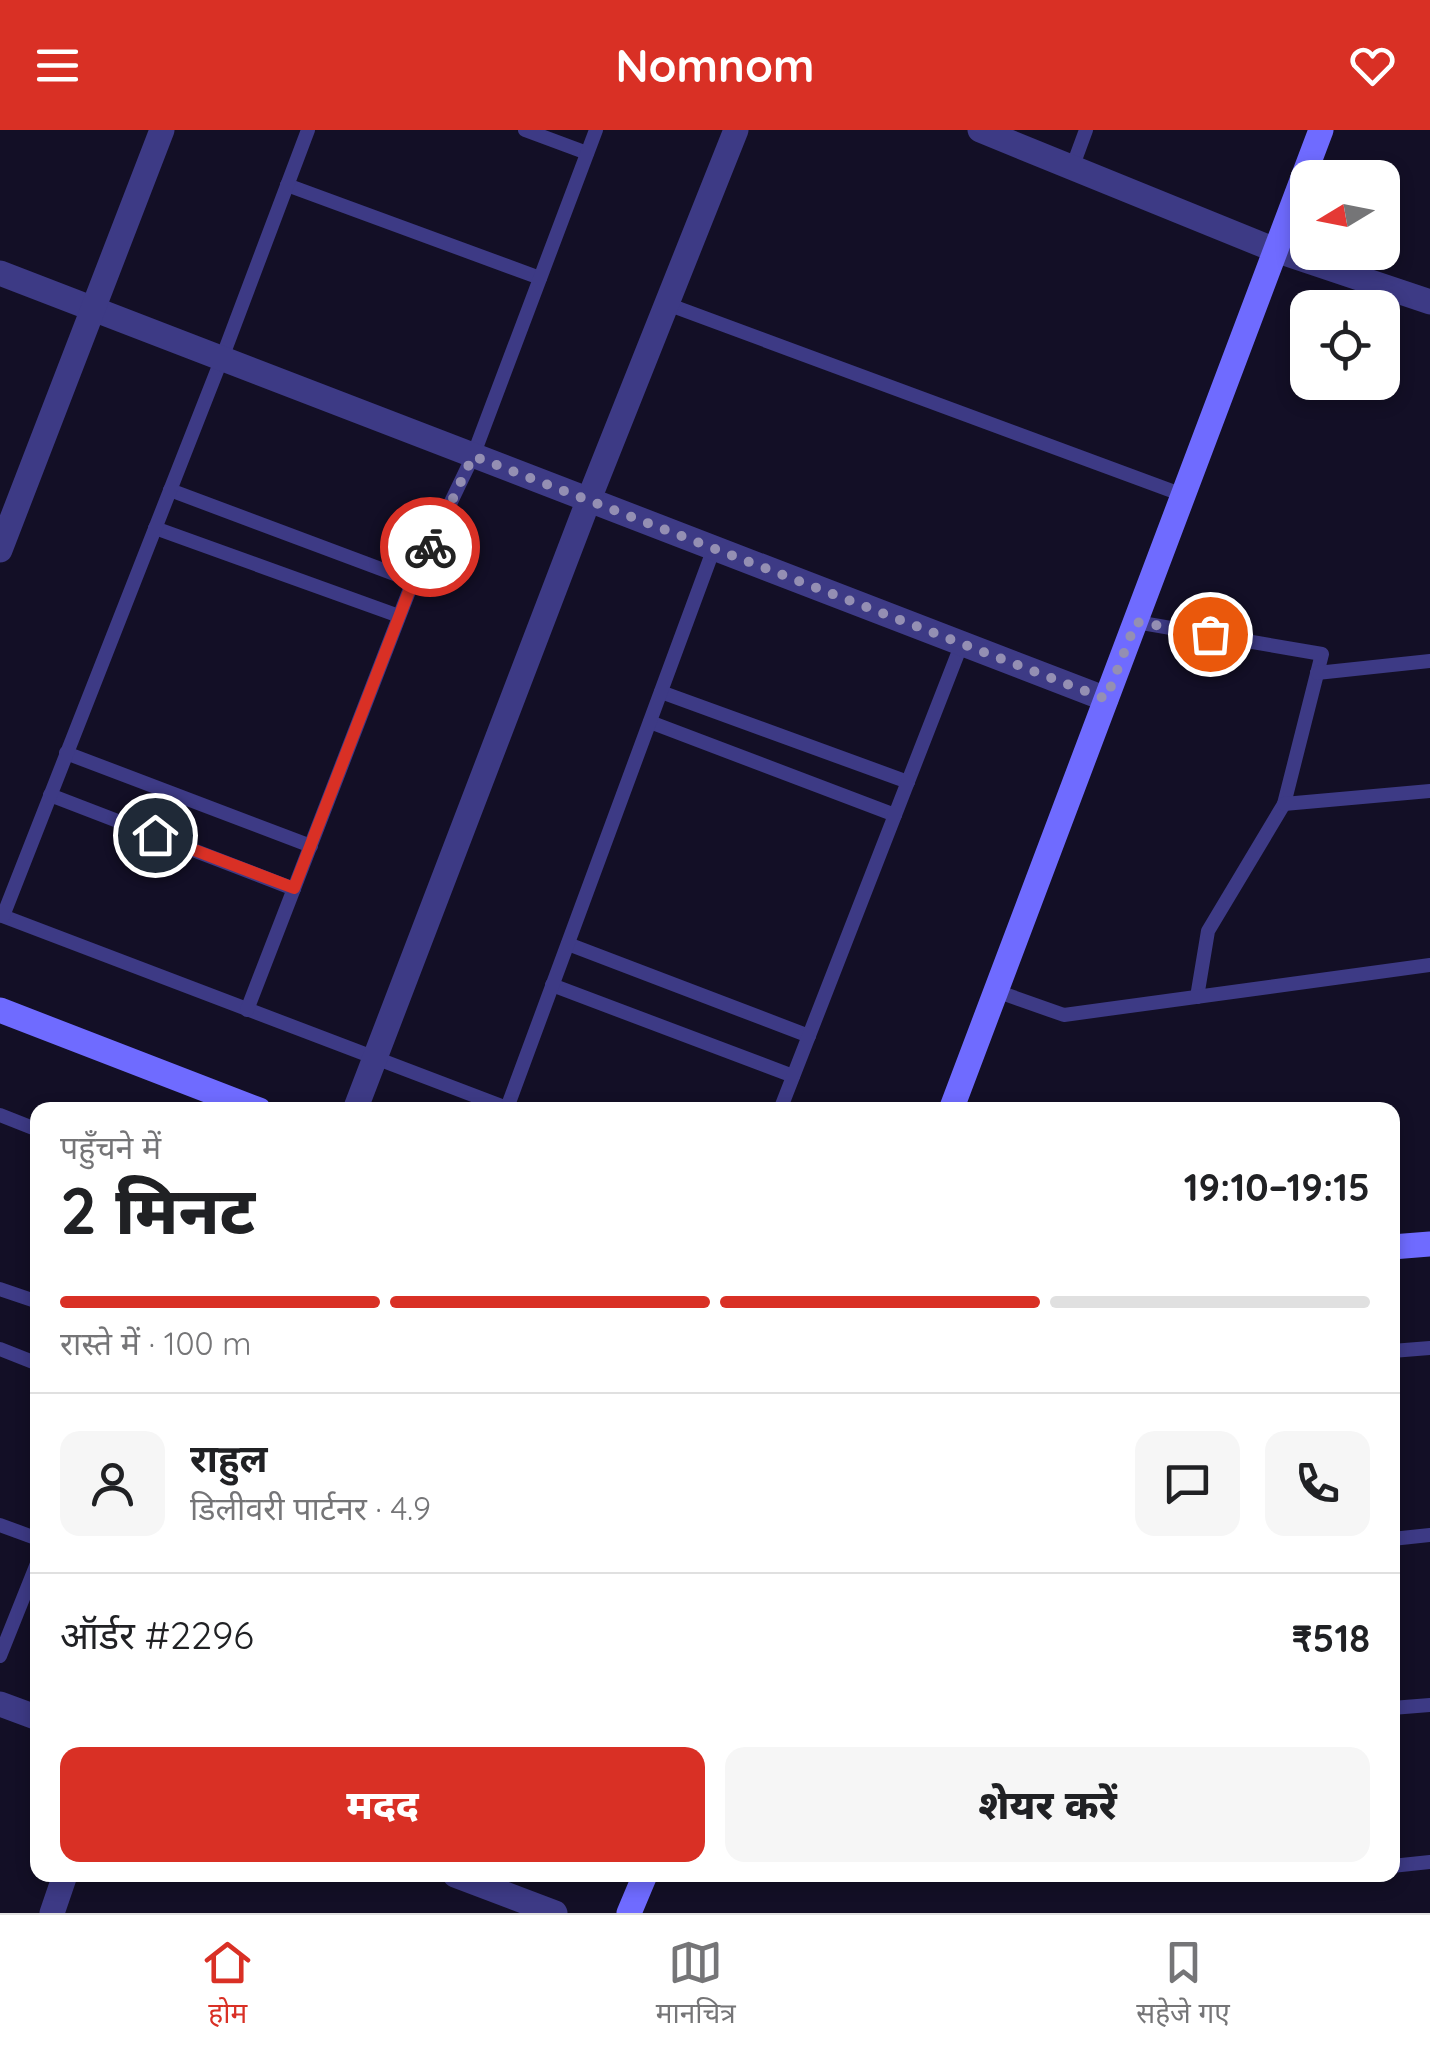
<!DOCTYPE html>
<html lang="hi">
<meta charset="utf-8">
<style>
body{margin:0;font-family:Quicksand,"Noto Sans Devanagari",sans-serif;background:#f6f6f6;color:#202124;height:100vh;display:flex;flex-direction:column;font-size:38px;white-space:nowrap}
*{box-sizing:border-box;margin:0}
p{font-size:32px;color:#757577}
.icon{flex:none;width:55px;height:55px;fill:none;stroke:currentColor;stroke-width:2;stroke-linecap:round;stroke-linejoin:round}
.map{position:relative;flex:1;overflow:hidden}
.drawer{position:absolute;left:30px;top:972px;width:1370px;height:780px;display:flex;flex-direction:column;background:#fff;border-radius:20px;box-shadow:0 5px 15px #0003}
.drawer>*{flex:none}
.needle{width:65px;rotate:260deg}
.buttons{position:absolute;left:1290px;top:30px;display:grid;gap:20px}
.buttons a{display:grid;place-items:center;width:110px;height:110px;border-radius:20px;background:#fff;box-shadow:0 5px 15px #0003;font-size:50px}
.pin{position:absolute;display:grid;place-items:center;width:85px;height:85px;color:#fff;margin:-42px;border:5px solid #fff;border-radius:50%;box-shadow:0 2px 10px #0007}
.courier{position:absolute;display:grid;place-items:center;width:100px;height:100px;margin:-50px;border:8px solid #d93025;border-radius:50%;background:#fff;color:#222;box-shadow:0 2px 12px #0007}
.summary em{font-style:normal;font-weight:800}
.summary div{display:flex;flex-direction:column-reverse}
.summary{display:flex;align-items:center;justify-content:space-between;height:170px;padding:0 30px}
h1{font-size:65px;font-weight:800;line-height:75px}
.bar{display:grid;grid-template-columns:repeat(4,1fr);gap:15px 10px;align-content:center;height:120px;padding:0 30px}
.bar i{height:12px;border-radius:8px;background:#e0e0e0}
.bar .active{background:#d93025}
.bar p{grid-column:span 4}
.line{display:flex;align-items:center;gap:25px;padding:0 30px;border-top:2px solid #e0e0e0}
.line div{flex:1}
.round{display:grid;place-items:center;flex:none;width:105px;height:105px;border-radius:20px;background:#f6f6f6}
.primary-button{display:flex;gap:20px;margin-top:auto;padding:20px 30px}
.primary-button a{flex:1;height:115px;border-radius:20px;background:#d93025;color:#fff;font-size:40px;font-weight:800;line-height:115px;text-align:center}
.primary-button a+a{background:#f6f6f6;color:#202124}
header{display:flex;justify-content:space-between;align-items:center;height:130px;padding:0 30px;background:#d93025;color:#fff;font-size:45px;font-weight:800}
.dock{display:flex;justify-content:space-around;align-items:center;height:140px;border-top:2px solid #e0e0e0;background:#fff;font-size:28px;color:#757577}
.dock a{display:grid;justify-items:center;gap:5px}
.dock .active{color:#d93025}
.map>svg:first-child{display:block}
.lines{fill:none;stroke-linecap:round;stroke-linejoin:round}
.lane{stroke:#3d3a85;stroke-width:14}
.street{stroke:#3d3a85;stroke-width:25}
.secondary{stroke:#6f6bff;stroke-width:25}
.done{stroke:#948fb3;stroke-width:10;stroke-dasharray:0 18}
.route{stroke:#d93025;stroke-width:12}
</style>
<header><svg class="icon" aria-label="menu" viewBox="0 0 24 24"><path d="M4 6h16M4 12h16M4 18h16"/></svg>Nomnom<svg class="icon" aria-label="heart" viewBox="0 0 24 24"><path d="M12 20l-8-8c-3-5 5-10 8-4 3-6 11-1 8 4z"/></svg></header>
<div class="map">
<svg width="1430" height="1783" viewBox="0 0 1430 1783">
<rect width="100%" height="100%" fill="#130f26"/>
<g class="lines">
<!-- lane -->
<g class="lane">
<path d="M525,0l62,23"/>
<path d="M1072,38l14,-38"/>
<path d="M287,55l253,93"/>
<path d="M667,174l516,191"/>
<path d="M170,360l243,91"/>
<path d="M155,398l244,88"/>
<path d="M1136,492l186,32 -38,150 -76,127 -11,66"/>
<path d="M1317,543l113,-12"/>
<path d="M661,562l247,90"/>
<path d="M650,592l245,93"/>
<path d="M66,623l245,93"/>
<path d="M50,665l244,94"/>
<path d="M1284,674l146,-13"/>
<path d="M0,785l512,195"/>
<path d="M3,786l219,-558 86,-228"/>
<path d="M568,814l241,92"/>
<path d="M552,855l241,91"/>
<path d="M996,861l68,24 366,-50"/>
<path d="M247,880l166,-429 60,-125 123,-326"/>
<path d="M507,978l207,-560"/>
<path d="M780,980l182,-467"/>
<path d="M0,985l38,15"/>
<path d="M0,1159l38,13"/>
<path d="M0,1219l38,15"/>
<path d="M1392,1221l38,-3"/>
<path d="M0,1395l38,14"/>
<path d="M1392,1409l38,-4"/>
<path d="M0,1526l38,-95"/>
<path d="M1392,1578l38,-3"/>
<path d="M1392,1736l38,-4"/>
</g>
<!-- street -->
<g class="street">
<path d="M980,0l295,120 155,52"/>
<path d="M0,143l1106,426"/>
<path d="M0,420l162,-420"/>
<path d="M355,980l234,-611 147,-369"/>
<path d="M0,1574l38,14"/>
<path d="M455,1745l100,38"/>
<path d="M52,1783l13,-38"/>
</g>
<!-- secondary -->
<g class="secondary">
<path d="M0,880l259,100"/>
<path d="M951,980l370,-980"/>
<path d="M1392,1117l38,-3"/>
<path d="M629,1783l16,-38"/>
</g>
</g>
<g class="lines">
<!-- done -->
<path class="done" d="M430,417l43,-91 633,243 30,-77 74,12"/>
<!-- route -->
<path class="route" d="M155,705l139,53 119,-307 17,-34"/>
</g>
</svg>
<div class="buttons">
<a><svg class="needle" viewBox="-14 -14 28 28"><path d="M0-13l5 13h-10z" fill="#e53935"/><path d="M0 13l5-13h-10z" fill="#757577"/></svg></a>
<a><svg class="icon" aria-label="locate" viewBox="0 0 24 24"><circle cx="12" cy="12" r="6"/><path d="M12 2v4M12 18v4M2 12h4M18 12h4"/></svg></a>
</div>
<div class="pin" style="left:1210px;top:504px;background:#ea580c"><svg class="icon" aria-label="bag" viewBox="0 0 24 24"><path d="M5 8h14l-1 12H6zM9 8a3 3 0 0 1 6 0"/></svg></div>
<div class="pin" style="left:155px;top:705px;background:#1f2937"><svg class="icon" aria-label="home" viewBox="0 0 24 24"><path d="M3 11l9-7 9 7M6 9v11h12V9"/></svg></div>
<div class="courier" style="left:430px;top:417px"><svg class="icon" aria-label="bike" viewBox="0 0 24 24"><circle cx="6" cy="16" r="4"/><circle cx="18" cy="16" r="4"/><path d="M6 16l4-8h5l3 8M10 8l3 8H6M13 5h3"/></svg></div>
<section class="drawer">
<div class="summary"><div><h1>2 मिनट</h1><p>पहुँचने में</p></div><em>19:10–19:15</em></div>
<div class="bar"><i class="active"></i><i class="active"></i><i class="active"></i><i></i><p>रास्ते में · 100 m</p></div>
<div class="line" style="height:180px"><a class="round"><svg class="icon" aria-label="person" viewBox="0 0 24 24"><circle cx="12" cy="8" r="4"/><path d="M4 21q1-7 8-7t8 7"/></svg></a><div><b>राहुल</b><p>डिलीवरी पार्टनर · 4.9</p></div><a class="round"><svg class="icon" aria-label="chat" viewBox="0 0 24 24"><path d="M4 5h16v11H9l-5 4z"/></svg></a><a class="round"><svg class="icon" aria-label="phone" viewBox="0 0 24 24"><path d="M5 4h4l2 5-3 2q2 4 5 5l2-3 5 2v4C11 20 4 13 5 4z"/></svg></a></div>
<div class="line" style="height:130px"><div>ऑर्डर #2296</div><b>₹518</b></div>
<div class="primary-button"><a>मदद</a><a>शेयर करें</a></div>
</section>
</div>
<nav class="dock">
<a class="active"><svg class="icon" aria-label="home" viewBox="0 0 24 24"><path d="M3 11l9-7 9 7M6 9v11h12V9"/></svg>होम</a>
<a><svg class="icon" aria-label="map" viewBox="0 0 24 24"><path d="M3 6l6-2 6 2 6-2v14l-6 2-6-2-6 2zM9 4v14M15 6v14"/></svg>मानचित्र</a>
<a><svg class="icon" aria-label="saved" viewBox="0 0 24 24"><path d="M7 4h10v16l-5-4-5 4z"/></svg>सहेजे गए</a>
</nav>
